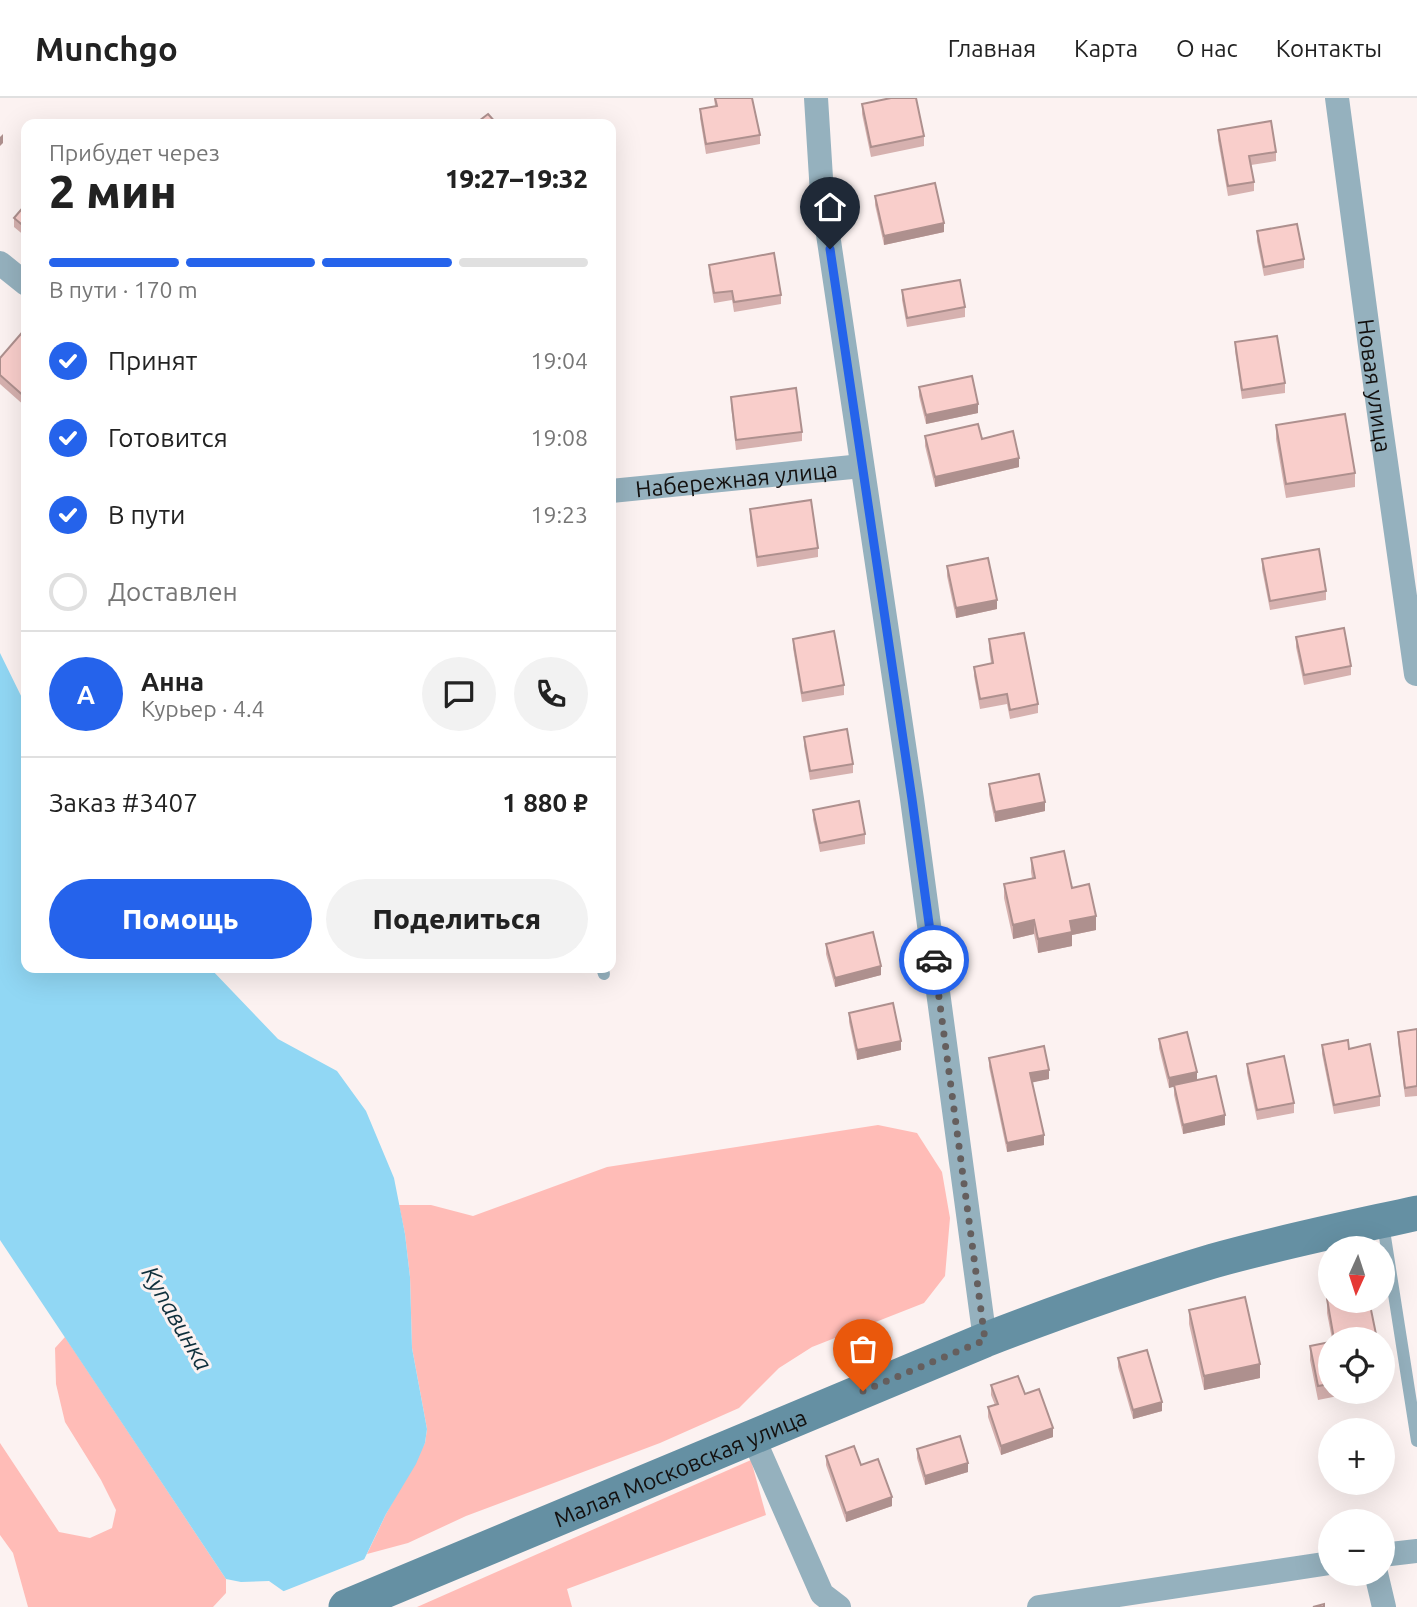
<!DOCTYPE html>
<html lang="ru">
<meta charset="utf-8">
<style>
body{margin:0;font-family:Ubuntu,sans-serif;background:#f2f2f2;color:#222;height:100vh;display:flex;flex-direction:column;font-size:26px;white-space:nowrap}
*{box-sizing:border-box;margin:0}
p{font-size:23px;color:#767676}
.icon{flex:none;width:38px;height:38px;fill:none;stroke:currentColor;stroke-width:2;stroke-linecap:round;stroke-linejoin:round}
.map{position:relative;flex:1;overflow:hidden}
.drawer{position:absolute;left:21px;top:21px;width:595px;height:854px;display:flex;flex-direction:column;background:#fff;border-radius:14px;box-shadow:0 7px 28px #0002}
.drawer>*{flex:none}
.needle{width:46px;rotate:183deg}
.fabs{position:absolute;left:1318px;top:1138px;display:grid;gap:14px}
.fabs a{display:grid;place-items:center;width:77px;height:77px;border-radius:50%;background:#fff;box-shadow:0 7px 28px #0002;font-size:35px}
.pin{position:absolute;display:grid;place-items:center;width:60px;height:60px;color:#fff;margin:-72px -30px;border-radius:50% 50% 50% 0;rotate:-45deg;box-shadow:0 0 7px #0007}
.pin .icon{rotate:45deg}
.courier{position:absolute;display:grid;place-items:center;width:70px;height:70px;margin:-35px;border:5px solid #2563eb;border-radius:50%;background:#fff;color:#222;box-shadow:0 2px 9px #0007}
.summary em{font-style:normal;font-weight:800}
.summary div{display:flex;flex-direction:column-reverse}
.summary{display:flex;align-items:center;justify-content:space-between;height:119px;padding:0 28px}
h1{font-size:46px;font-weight:800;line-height:52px}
.bar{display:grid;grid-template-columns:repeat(4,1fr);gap:10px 7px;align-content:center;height:84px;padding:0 28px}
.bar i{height:9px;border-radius:5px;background:#e0e0e0}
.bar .selected{background:#2563eb}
.bar p{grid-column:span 4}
.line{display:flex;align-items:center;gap:18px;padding:0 28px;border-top:2px solid #e0e0e0}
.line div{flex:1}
.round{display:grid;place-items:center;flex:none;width:74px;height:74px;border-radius:37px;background:#f2f2f2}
ol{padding:0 28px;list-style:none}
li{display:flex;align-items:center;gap:21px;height:77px}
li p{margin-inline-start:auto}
li .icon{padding:7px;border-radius:50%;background:#2563eb;color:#fff;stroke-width:4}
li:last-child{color:#767676}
li i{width:38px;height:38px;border:4px solid #e0e0e0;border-radius:50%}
.button{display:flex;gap:14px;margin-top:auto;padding:14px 28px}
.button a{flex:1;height:80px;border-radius:42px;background:#2563eb;color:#fff;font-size:28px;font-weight:800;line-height:80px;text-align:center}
.button a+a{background:#f2f2f2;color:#222}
header{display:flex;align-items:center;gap:42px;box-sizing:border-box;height:98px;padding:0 35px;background:#fff;border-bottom:2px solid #e0e0e0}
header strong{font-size:33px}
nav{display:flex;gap:38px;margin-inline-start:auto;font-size:24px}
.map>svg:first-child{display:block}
.green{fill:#ffbcb7}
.water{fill:#91d7f4}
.pier{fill:#fcf2f1}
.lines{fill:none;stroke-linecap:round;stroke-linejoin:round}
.lane{stroke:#95b1be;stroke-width:12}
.street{stroke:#95b1be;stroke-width:24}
.secondary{stroke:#6590a3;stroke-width:35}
.wall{fill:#d6b1af}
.shaded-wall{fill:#ae908e}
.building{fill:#f9cecb;stroke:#ae908e;stroke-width:2}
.done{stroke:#655f5e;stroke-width:7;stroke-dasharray:0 12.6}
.route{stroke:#2563eb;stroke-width:9}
.labels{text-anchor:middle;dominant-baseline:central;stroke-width:6;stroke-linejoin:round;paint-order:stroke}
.street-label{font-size:23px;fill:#13100f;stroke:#fcf2f1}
.water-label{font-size:24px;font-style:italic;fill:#0e2f3c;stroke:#fcf2f1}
</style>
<header>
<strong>Munchgo</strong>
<nav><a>Главная</a><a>Карта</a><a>О нас</a><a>Контакты</a></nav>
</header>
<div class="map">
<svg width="1417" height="1509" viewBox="0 0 1417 1509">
<rect width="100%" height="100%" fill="#fcf2f1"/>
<!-- green -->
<g class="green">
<path d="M878,1027l39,8 25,39 8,46 -5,58 -21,27 -112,44 -33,21 -40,40 -79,35 -194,73 -58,27 -41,11 19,-40 39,-71 2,-14 -15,-81 -2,-71 -5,-43 -6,-29h32l42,11 134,-49z"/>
<path d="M65,1239l161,242v14l-13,14h-185l-15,-54 -13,-18v-92l59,89 31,6 22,-10 4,-18 -15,-30 -36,-58 -9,-38 -1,-36z"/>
<path d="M751,1362l15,55 -199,74 5,18h-155z"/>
</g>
<!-- water -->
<path class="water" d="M0,555l26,53v262h184l68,71 59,32 29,40 28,67 11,56 5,43 2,71 15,81 -2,14 -9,21 -30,50 -26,54 -64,32 -27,-19 -28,1 -15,-3 -226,-339z"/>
<!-- pier -->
<path class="pier" d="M370,1459l-6,11v12l17,27h-86l-2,-5 -14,-9z"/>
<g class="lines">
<!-- lane -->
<g class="lane">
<path d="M602,870l2,6"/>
<path d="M1383,1126l34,217"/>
</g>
<!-- street -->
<g class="street">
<path d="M816,0l6,96 90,605 73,541"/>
<path id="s1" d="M1337,0l41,308 38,268"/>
<path d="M0,165l26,21"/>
<path id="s2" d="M611,393l251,-25"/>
<path d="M753,1339l69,157 17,13"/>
<path d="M1382,1457l35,-4"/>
<path d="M1376,1475l8,34"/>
<path d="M1039,1509l291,-44"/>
</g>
<!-- secondary -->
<path class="secondary" id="s3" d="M346,1509l639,-267c75,-29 151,-56 228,-79 67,-19 136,-33 204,-48"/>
</g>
<!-- wall -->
<g class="wall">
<path d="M714,0h38l8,37v9l-54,10 -6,-36v-9l15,-3z"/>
<path d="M862,6l62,32v10l-53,11 -9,-43z"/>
<path d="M1218,32l58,22v9l-25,4 3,17v9l-26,5 -10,-56z"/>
<path d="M875,98l69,36 -60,13 -9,-40z"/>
<path d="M26,106v33l-12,-10v-9z"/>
<path d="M1257,133l47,28v9l-40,8 -7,-35z"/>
<path d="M709,167l72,30v9l-47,8 -2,-12 -18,3 -5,-29z"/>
<path d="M902,192l63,17v10l-58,10 -5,-27z"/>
<path d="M26,230v79l-26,-23v-26z"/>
<path d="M1235,244l50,41v10l-43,6 -7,-48z"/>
<path d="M919,289l59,26 -52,11 -7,-28z"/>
<path d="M731,299l71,35v9l-66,9 -5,-44z"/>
<path d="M1276,327l79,48v14l-69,11 -10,-59z"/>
<path d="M925,338l57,3 37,28 -84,20 -10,-41z"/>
<path d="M750,411l68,39v9l-61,10 -7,-48z"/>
<path d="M1262,461l64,32v9l-56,10 -8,-41z"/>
<path d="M947,468l50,43 -41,9 -9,-42z"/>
<path d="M1296,539l55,29v9l-47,10 -8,-38z"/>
<path d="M793,541l51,46v10l-42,7 -9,-54z"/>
<path d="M989,541l49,65v9l-28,6 -3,-15 -27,5 -6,-33v-9l17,-4 -2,-14z"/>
<path d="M804,639l49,27v9l-43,7 -6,-34z"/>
<path d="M989,686l56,27 -50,11 -6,-28z"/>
<path d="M813,712l52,24v10l-45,8 -7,-33z"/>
<path d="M1031,760l41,30 24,42 -24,5v11l-34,7 -4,-19 -21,5 -9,-41v-14l28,-6 -1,-6z"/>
<path d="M826,846l55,31 -46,12 -9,-33z"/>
<path d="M849,915l52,37 -44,10 -8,-38z"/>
<path d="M1417,931v67l-12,1 -7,-55v-10z"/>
<path d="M1159,941l38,41 28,45 -42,9 -9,-39v-9l-5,2 -10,-40z"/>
<path d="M1322,947l27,4 31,47v10l-46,8 -12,-60z"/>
<path d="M989,960l60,21 -17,3 12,63 -37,7 -18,-85z"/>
<path d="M1247,966l47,39v10l-37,7 -10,-47z"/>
<path d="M1327,1201l50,40h-45l-5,-26z"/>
<path d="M1189,1212l71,68 -56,12 -15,-66z"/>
<path d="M1330,1244v49h33l-45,9 -8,-40v-14z"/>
<path d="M1118,1260l44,53 -29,8 -15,-52z"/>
<path d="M991,1287l34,9 28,43 -52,18 -13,-38v-10l7,-2 -4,-10z"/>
<path d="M917,1351l51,23 -43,13 -8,-27z"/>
<path d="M826,1358l35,9 31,41 -46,16 -20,-57z"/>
</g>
<!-- shaded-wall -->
<g class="shaded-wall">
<path d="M3,36v9l-3,3v-9z"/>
<path d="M944,125v9l-60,13v-9z"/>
<path d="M978,306v9l-52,11v-9z"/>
<path d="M1019,360v9l-84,20v-10z"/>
<path d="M997,502v9l-41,9v-10z"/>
<path d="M1045,704v9l-50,11v-10z"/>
<path d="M1096,818v14l-24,5v11l-34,7v-14l32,-18z"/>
<path d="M1034,822v14l-21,5v-14z"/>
<path d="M881,868v9l-46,12v-9z"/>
<path d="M901,943v9l-44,10v-10z"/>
<path d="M1049,972v9l-19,4v-10z"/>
<path d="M1197,974v9l-28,7v-10z"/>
<path d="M1225,1017v10l-42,9v-9z"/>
<path d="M1044,1037v10l-37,7v-9z"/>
<path d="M1260,1266v14l-56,12v-14z"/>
<path d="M1162,1304v9l-29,8v-9z"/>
<path d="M1053,1330v9l-52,18v-9z"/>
<path d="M968,1365v9l-43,13v-9z"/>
<path d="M892,1399v9l-46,16v-9z"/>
</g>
<!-- building -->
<g class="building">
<path d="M715,0h37l8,37 -54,9 -6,-35 17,-3z"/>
<path d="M891,0h25l8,38 -53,11 -9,-43z"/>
<path d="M488,16l9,10h-22z"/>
<path d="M1271,23l5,31 -27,4 5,26 -26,4 -10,-56z"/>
<path d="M935,85l9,40 -60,13 -9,-40z"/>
<path d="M26,106v24l-12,-10z"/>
<path d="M1297,126l7,35 -40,8 -7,-36z"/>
<path d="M774,155l7,42 -47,7 -2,-11 -18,2 -5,-28z"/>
<path d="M960,182l5,27 -58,11 -5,-28z"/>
<path d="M26,230v70l-26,-23v-17z"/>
<path d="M1277,238l8,47 -43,7 -7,-48z"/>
<path d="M972,278l6,28 -52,11 -7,-28z"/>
<path d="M796,290l6,44 -66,8 -5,-43z"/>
<path d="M1345,316l10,59 -69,11 -10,-59z"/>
<path d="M978,326l4,15 31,-8 6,27 -84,19 -10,-41z"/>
<path d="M811,402l7,48 -61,9 -7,-48z"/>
<path d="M1319,451l7,42 -56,10 -8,-42z"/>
<path d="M988,460l9,42 -41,8 -9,-42z"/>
<path d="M1344,530l7,38 -47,9 -8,-38z"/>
<path d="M834,533l10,54 -42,8 -9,-54z"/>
<path d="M1024,535l14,71 -28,6 -3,-16 -27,5 -6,-32 19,-4 -4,-24z"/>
<path d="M847,631l6,35 -43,7 -6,-34z"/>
<path d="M1039,676l6,28 -50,10 -6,-28z"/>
<path d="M859,703l6,33 -45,9 -7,-33z"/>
<path d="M1064,753l8,37 17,-4 7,32 -26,5 2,11 -34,7 -4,-19 -21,5 -9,-41 31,-6 -4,-20z"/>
<path d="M873,834l8,34 -46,12 -9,-34z"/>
<path d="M893,905l8,38 -44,9 -8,-37z"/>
<path d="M1417,931v57l-12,2 -7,-56z"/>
<path d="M1187,934l10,40 -28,6 -10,-39z"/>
<path d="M1348,942l1,9 21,-5 10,52 -46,9 -12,-60z"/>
<path d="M1044,948l5,24 -19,3 14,62 -37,8 -18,-85z"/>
<path d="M1284,958l10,47 -37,7 -10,-46z"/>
<path d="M1216,978l9,39 -42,10 -9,-40z"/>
<path d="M1245,1199l15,67 -56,12 -15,-66z"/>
<path d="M1330,1200v2h39l8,39h-43l-7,-40z"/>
<path d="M1330,1244v42l-12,2 -8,-40z"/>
<path d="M1147,1252l15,52 -29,8 -15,-52z"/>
<path d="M1018,1278l7,18 14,-5 14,39 -52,18 -13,-39 10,-3 -7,-19z"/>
<path d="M960,1338l8,27 -43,13 -8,-27z"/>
<path d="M854,1348l7,19 17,-6 14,38 -46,16 -20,-57z"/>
<path d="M1324,1506v3h-11z"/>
</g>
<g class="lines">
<!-- done -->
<path class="done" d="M863,1293l122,-51 -51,-380"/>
<!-- route -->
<path class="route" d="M830,151l82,550 22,161"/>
</g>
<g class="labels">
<!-- street labels -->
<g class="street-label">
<text stroke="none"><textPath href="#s1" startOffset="290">Новая улица</textPath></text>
<text stroke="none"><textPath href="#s2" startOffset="126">Набережная улица</textPath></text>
<text stroke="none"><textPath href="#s3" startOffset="362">Малая Московская улица</textPath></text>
</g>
<!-- water labels -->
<g class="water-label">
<text transform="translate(177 1220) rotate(60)">Купавинка</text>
</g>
</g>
</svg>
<div class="fabs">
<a><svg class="needle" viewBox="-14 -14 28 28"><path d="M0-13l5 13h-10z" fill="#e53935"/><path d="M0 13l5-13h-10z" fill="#767676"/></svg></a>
<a><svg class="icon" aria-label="locate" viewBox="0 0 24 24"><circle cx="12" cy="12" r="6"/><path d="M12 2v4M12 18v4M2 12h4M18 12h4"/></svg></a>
<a>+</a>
<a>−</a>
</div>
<div class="pin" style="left:863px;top:1293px;background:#ea580c"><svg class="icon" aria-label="bag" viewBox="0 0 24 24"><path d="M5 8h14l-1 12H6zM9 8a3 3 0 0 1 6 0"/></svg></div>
<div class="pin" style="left:830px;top:151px;background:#1f2937"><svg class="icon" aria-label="home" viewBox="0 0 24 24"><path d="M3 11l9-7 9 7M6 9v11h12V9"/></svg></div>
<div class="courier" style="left:934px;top:862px"><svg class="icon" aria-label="car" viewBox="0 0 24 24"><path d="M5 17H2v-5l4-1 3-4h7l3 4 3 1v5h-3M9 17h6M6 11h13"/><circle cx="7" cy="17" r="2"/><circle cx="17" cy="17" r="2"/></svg></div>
<section class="drawer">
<div class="summary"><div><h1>2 мин</h1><p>Прибудет через</p></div><em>19:27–19:32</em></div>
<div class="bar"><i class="selected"></i><i class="selected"></i><i class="selected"></i><i></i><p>В пути · 170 m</p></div>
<ol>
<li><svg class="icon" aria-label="check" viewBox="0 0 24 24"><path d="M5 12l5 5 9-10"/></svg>Принят<p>19:04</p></li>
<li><svg class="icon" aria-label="check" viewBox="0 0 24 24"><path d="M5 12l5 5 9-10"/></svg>Готовится<p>19:08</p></li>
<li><svg class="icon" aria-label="check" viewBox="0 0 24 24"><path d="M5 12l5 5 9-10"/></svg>В пути<p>19:23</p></li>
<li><i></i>Доставлен</li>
</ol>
<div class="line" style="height:126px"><b class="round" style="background:#2563eb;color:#fff">А</b><div><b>Анна</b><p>Курьер · 4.4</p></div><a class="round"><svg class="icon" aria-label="chat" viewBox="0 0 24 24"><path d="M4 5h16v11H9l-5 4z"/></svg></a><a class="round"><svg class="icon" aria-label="phone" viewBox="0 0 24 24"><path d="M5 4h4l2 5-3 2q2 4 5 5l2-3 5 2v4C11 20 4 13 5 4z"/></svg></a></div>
<div class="line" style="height:91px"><div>Заказ #3407</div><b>1 880 ₽</b></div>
<div class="button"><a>Помощь</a><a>Поделиться</a></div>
</section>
</div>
